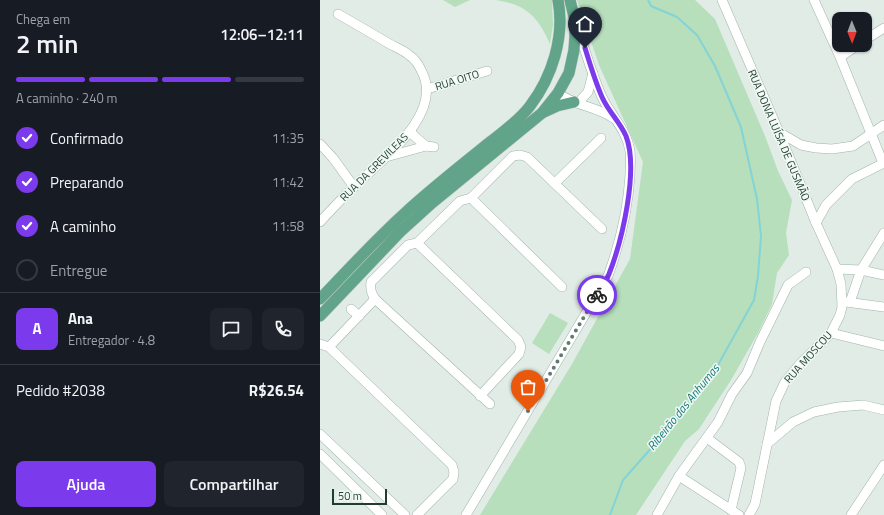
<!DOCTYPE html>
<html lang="pt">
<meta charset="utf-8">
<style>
body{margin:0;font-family:"Titillium Web",sans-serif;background:#20242c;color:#f1f3f6;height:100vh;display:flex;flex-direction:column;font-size:15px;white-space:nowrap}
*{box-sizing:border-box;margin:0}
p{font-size:13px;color:#9ea1a6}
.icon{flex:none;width:22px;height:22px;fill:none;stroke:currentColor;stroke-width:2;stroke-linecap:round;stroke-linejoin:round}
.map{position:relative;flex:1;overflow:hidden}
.drawer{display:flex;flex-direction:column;background:#171b24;width:320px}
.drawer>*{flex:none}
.needle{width:26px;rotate:179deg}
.buttons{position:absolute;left:512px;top:12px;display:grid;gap:8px}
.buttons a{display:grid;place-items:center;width:40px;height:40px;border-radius:8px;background:#171b24;box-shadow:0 1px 3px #0004;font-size:20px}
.scale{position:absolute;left:12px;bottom:10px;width:55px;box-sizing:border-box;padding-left:4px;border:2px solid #1f3d31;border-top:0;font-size:11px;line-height:14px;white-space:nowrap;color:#1f3d31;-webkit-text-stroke:3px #f0f8f3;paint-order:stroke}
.pin{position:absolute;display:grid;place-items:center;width:34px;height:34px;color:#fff;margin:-41px -17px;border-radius:50% 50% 50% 0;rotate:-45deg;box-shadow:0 0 4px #0007}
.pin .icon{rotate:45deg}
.courier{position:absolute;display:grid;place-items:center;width:40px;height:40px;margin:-20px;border:3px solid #7c3aed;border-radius:50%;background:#fff;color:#222;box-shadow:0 1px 5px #0007}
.head em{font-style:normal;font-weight:600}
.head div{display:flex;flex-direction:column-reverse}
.head{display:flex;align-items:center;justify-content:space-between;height:68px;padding:0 16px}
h1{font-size:26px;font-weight:600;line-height:30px}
.bar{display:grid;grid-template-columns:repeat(4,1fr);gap:6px 4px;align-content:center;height:48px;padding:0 16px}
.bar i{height:5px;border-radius:3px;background:#363941}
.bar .selected{background:#7c3aed}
.bar p{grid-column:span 4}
.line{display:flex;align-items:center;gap:10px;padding:0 16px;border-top:1px solid #363941}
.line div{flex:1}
.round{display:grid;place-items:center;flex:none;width:42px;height:42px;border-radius:8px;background:#20242c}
ol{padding:0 16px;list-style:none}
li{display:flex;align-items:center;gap:12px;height:44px}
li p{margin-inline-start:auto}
li .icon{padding:4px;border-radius:50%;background:#7c3aed;color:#fff;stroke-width:4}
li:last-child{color:#9ea1a6}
li i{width:22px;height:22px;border:2px solid #363941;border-radius:50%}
.button{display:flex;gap:8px;margin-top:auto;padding:8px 16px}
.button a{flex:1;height:46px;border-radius:8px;background:#7c3aed;color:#fff;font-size:16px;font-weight:600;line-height:46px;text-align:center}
.button a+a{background:#20242c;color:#f1f3f6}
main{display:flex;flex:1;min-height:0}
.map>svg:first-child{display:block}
.green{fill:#b7dfbc}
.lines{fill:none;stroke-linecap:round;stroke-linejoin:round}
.stream{stroke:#84d3d5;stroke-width:2}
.minor-casing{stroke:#a2b4ab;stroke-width:10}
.major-casing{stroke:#c0c9c5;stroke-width:12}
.minor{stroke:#fff;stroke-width:9}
.major{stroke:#61a48a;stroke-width:11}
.done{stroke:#637a70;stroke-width:4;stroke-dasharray:0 7.2}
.route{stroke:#7c3aed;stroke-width:5}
.labels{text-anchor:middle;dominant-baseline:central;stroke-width:3;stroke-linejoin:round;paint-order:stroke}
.street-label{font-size:11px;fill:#1f3d31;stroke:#f0f8f3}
.water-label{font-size:12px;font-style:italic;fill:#16797d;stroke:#f0f8f3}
</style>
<main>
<section class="drawer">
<div class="head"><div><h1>2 min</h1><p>Chega em</p></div><em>12:06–12:11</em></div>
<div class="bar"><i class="selected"></i><i class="selected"></i><i class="selected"></i><i></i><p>A caminho · 240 m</p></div>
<ol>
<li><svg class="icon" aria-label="check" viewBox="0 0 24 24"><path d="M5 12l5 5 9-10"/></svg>Confirmado<p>11:35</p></li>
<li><svg class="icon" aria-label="check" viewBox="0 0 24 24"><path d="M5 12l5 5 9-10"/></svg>Preparando<p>11:42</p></li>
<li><svg class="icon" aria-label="check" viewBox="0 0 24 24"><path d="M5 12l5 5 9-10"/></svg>A caminho<p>11:58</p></li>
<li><i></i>Entregue</li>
</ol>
<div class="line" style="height:72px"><b class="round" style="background:#7c3aed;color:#fff">A</b><div><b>Ana</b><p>Entregador · 4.8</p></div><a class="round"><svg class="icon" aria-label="chat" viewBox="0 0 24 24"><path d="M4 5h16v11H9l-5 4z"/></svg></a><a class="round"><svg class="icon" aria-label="phone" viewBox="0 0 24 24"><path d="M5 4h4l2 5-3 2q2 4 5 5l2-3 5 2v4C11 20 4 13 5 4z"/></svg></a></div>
<div class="line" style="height:52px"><div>Pedido #2038</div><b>R$26.54</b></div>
<div class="button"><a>Ajuda</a><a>Compartilhar</a></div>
</section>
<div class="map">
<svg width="564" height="515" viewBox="0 0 564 515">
<rect width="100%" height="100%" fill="#e0ece5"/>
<!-- green -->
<g class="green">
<path d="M123,0h36h-9l-15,7z"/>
<path d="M176,0h56l1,25 -3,19c-12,-27 -23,-39 -54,-44z"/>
<path d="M257,0h118l20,19 50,117 13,35 14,29 -6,33 3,22 -12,18 -5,31 -14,29 -27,47 -32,49 -14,12 -49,74h-156l92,-151 58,-105 13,-97 -44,-97z"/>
<path d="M230,313l18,10 -19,31 -17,-11z"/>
</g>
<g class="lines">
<!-- stream -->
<path class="stream" d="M290,515l13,-35 62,-70 33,-45 36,-65 4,-24 3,-40 -4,-37 -16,-72 -26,-61 -18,-31 -20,-18 -26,-11 -3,-6"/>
<defs>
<g id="minor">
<path d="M402,0l57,132 37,91 21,46 4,15 1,23 -2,8 -9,18 -31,31 -15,18 -9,19 -21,103 -6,11"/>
<path d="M494,0l26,57 43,106"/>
<path d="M545,40l19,-12"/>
<path d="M520,57l18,-12"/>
<path d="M107,89l60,-18"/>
<path d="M238,93c16,13 38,13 55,25"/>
<path d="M258,103l10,-11 5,-19"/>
<path d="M91,130l2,5 13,11"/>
<path d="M459,132l22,13 15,3 16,1 21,-3 31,-21"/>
<path d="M0,144l13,14 21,29"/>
<path d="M66,157l40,-11 8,1"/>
<path d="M235,183l46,-45"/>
<path d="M151,198l91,89"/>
<path d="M0,222c11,-12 22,-24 34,-35 27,-27 90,-72 68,-115 -3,-7 -7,-13 -13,-17 -6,-5 -14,-8 -21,-12 -17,-10 -34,-20 -50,-29"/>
<path d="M496,223l10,-18 26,-26 32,-16"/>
<path d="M97,243l43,-42 11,-3 42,-42 7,-1 7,2 75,72"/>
<path d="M517,269l24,1 23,5"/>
<path d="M526,302l38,5"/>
<path d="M530,302l11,-32 23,-37"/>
<path d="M31,309l8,7"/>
<path d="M511,333l53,13"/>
<path d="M0,344l9,3 123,118 2,7 -1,7 -36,36"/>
<path d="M9,347l46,-48"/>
<path d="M160,396l39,-42 2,-7 -3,-7 -101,-97 -9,2 -37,37c-1,7 0,11 4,17l115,105"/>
<path d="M0,434l85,81"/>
<path d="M387,438l32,24 2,6 -10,42"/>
<path d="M447,444l26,-22 21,-10 24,-5 25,-2 21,5"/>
<path d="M0,454l62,61"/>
<path d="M359,476l60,39"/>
<path d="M146,515l142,-239c12,-33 20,-66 22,-101 0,-7 1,-16 0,-24 -3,-21 -19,-35 -28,-54 -10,-22 -17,-47 -25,-71"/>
<path d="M337,515l22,-39 39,-54 14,-28 15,-21 13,-31 28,-57 18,-13"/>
<path d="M531,515l33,-50"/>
</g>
<g id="major">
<path d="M224,112l13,-6 17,-4"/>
<path d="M0,299c28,-29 55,-59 85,-86 26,-24 53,-45 80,-67 15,-12 33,-24 45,-40 22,-29 35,-69 28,-106"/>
<path d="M0,316l80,-84 32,-29 110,-90 16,-20 11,-20 5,-23 1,-14v-15l-5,-21"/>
</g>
</defs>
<!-- minor casing -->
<use href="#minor" class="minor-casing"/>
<!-- major casing -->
<use href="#major" class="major-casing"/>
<!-- minor -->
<use href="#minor" class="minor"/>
<!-- major -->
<use href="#major" class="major"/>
</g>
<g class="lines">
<!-- done -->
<path class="done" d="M208,411l69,-116"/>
<!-- route -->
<path class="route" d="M265,48c5,16 10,33 17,49 6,14 18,25 24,39 13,34 -4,105 -17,138 -3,7 -8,14 -12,21"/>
</g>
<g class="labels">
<!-- street labels -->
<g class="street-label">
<text transform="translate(137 80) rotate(-17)">RUA OITO</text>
<text transform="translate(459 135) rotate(67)">RUA DONA LUÍSA DE GUSMÃO</text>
<text transform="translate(54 167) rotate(-45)">RUA DA GREVILEAS</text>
<text transform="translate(488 357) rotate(-48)">RUA MOSCOU</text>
</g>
<!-- water labels -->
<g class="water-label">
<text transform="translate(363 407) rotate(-51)">Ribeirão das Anhumas</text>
</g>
</g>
</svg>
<div class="buttons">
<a><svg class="needle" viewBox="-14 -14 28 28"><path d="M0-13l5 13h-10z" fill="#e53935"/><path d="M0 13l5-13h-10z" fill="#9ea1a6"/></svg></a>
</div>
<div class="scale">50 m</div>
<div class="pin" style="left:208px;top:411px;background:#ea580c"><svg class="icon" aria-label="bag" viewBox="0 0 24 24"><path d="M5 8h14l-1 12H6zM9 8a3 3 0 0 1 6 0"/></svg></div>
<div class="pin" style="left:265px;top:48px;background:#1f2937"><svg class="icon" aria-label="home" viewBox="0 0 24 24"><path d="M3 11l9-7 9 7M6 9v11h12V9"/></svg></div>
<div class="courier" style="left:277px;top:295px"><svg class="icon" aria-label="bike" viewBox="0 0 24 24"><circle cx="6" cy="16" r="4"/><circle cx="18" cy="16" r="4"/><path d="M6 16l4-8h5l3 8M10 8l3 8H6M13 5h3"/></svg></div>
</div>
</main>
